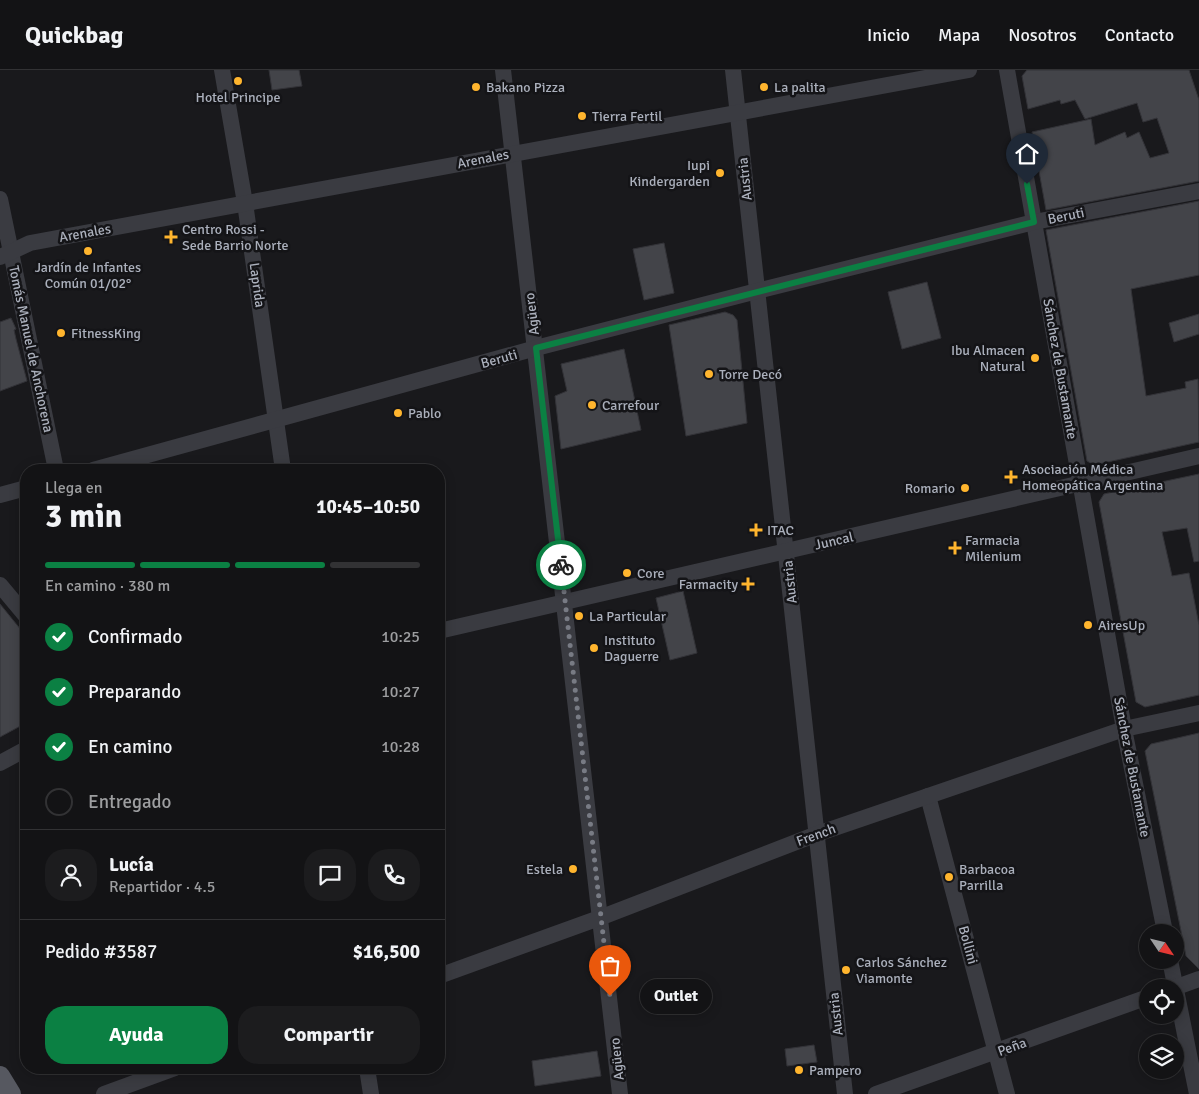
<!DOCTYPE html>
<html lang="es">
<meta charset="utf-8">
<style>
body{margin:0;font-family:Signika,sans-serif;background:#1c1c1e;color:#f1f3f6;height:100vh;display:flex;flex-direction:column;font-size:19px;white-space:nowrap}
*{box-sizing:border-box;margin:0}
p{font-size:16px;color:#9d9ea0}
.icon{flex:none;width:28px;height:28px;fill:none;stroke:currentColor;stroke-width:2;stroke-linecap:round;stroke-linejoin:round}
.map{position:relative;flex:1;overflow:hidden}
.drawer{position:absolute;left:20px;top:394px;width:425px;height:610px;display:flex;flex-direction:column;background:#131315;border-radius:20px;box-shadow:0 2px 12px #0003,0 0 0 1px #323234}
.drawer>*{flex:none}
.needle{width:32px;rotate:125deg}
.buttons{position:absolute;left:1139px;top:854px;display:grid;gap:10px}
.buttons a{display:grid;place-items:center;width:45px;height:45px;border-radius:50%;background:#131315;box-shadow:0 2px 12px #0003,0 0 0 1px #323234;font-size:25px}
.pin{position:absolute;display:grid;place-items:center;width:42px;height:42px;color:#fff;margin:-51px -21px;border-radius:50% 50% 50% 0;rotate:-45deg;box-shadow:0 0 5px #0007}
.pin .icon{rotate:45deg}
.courier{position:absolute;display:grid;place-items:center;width:50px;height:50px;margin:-25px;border:4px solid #0b8043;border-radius:50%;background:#fff;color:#222;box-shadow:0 1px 6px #0007}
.bubble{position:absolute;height:35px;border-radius:18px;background:#131315;box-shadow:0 2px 12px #0003,0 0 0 1px #323234;font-size:16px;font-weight:700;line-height:35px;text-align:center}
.head em{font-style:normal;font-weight:700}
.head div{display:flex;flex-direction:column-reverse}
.head{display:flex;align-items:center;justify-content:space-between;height:85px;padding:0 25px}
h1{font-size:32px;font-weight:700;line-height:38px}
.bar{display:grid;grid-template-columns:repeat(4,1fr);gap:8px 5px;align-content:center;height:60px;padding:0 25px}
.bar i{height:6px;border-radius:4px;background:#323234}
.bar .current{background:#0b8043}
.bar p{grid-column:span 4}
.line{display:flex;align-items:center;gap:12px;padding:0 25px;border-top:1px solid #323234}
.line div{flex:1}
.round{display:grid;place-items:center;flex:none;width:52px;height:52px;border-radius:20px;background:#1c1c1e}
ol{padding:0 25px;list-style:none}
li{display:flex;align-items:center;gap:15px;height:55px}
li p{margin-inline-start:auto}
li .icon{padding:5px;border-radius:50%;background:#0b8043;color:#fff;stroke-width:4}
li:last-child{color:#9d9ea0}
li i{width:28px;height:28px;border:2px solid #323234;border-radius:50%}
.primary-button{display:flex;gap:10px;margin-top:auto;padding:10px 25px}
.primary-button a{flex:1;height:58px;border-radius:20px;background:#0b8043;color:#fff;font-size:20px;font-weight:700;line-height:58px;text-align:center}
.primary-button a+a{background:#1c1c1e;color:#f1f3f6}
header{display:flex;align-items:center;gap:30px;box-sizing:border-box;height:70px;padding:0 25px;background:#131315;border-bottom:1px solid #323234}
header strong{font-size:24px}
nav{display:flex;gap:28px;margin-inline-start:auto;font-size:18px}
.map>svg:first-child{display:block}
.building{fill:#434449;stroke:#333338}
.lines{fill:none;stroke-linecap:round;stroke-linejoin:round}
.minor{stroke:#3a3b41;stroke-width:16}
.major{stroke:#565860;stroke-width:20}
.done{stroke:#787b84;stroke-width:5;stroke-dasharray:0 9}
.route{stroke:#0b8043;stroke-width:6}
.poi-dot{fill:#ffb52e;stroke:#141417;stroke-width:2}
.labels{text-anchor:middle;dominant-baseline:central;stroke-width:5;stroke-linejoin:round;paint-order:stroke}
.poi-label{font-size:14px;fill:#abb0bc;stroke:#141417;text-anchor:start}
.street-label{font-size:14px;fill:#abb0bc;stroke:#141417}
</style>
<header>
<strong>Quickbag</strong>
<nav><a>Inicio</a><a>Mapa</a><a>Nosotros</a><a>Contacto</a></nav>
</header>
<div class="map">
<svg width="1199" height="1024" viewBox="0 0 1199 1024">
<rect width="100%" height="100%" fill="#19191c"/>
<!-- building -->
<g class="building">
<path d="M269,0h30l3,16 -30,4z"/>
<path d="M1027,0h162l10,30v81l-153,29 -14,-78 59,-13 4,26 30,-13 2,6 12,-6 11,26 19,-5 -12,-35 -14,4 -6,-19 -52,16 -10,-19 -14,4 -1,-4 -32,9 -6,-33z"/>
<path d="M1199,131v74l-68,14 15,107 40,-8 -1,-6 13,-3 1,63 -105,23 -7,-4 -41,-231z"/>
<path d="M664,173l10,50 -30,7 -11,-51z"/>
<path d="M927,212l14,56 -39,11 -14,-57z"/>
<path d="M725,242l8,3 4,5 10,103 -61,13 -17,-111z"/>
<path d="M1199,244v20l-25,8 -5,-19z"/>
<path d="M11,248l5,11 -2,1 2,9 11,42 -27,10v-69z"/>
<path d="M624,279l17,81 -80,19 -6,-53 12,-5 -6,-27z"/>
<path d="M1199,404v87l-5,1 -7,-34 -25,4 10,44 17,-3 10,52v70l-54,12 -9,-5 -37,-200 5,-8z"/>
<path d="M683,521l14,62 -27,7 -14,-62z"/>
<path d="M0,534l26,32v87l-26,14z"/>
<path d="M1199,663v236l-13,-13 -41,-205 6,-7z"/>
<path d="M814,975l3,17 -30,4 -2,-17z"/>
<path d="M597,981l4,25 -66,10 -3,-25z"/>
</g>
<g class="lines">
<!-- minor -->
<g class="minor">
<path d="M222,0l23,133 38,267"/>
<path d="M503,0l117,1024"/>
<path d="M733,0l112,1024"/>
<path d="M1007,0l117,659 41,203"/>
<path d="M0,129l56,271"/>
<path d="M0,187l30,-14 939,-173"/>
<path d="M93,400l443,-122 221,-57 277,-69 165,-31"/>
<path d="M0,425l26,-7"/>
<path d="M0,515l26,31"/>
<path d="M439,561l760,-175"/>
<path d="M0,693l26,-14"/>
<path d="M928,726l79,298"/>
<path d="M1170,890l27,134"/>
<path d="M439,906l163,-59 215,-83 307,-105 75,-16"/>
<path d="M1174,918l25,-9"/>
<path d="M367,998l4,26"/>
<path d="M104,1024l71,-26"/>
<path d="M876,1024l272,-97"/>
</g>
<!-- major -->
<path class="major" d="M0,1006l11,18"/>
</g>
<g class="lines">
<!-- done -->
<path class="done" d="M561,495l49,431"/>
<!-- route -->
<path class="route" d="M561,495l-25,-217 498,-126 -7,-38"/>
</g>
<!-- markers -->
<g class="poi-dot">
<circle cx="238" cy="11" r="5"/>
<circle cx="476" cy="17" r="5"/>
<circle cx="764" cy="17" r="5"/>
<circle cx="582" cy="46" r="5"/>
<circle cx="720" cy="103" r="5"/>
<path d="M168.5 159.5h5v5h5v5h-5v5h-5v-5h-5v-5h5z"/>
<circle cx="88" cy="181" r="5"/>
<circle cx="61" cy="263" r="5"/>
<circle cx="1035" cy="288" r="5"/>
<circle cx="709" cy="304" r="5"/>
<circle cx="592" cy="335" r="5"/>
<circle cx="398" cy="343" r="5"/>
<path d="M1008.5 399.5h5v5h5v5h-5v5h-5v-5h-5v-5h5z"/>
<circle cx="965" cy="418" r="5"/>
<path d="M753.5 452.5h5v5h5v5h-5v5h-5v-5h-5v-5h5z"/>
<path d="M952.5 470.5h5v5h5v5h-5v5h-5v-5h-5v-5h5z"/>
<circle cx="627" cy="503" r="5"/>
<path d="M745.5 506.5h5v5h5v5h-5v5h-5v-5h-5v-5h5z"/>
<circle cx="579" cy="546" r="5"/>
<circle cx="1088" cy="555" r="5"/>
<circle cx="594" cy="578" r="5"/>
<circle cx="573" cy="799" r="5"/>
<circle cx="949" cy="807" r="5"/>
<circle cx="846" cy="900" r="5"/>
<circle cx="799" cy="1000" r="5"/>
</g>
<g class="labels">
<!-- poi labels -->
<g class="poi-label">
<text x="486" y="17">Bakano Pizza</text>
<text x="774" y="17">La palita</text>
<text x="238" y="27" text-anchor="middle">Hotel Principe</text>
<text x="592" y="46">Tierra Fertil</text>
<text x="710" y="95" text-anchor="end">Iupi<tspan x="710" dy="16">Kindergarden</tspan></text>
<text x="182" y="159">Centro Rossi -<tspan x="182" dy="16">Sede Barrio Norte</tspan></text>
<text x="88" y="197" text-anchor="middle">Jardín de Infantes<tspan x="88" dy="16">Común 01/02°</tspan></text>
<text x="71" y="263">FitnessKing</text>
<text x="1025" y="280" text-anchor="end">Ibu Almacen<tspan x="1025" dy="16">Natural</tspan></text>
<text x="719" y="304">Torre Decó</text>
<text x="602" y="335">Carrefour</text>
<text x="408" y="343">Pablo</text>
<text x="1022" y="399">Asociación Médica<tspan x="1022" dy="16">Homeopática Argentina</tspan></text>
<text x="955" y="418" text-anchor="end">Romario</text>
<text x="767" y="460">ITAC</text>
<text x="965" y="470">Farmacia<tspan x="965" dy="16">Milenium</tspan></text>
<text x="637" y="503">Core</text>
<text x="738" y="514" text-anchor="end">Farmacity</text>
<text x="589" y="546">La Particular</text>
<text x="1098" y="555">AiresUp</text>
<text x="604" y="570">Instituto<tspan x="604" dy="16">Daguerre</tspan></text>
<text x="563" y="799" text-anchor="end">Estela</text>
<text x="959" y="799">Barbacoa<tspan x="959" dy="16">Parrilla</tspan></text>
<text x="856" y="892">Carlos Sánchez<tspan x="856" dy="16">Viamonte</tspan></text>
<text x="809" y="1000">Pampero</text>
</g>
<!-- street labels -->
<g class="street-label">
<text transform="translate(483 89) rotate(-11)">Arenales</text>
<text transform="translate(745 109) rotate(-96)">Austria</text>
<text transform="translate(1066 146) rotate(-11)">Beruti</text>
<text transform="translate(85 163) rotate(-10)">Arenales</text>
<text transform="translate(257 215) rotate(82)">Laprida</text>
<text transform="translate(532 244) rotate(-97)">Agüero</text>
<text transform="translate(31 279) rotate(78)">Tomás Manuel de Anchorena</text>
<text transform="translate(499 289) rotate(-15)">Beruti</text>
<text transform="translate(1060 299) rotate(80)">Sánchez de Bustamante</text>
<text transform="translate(834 471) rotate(-13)">Juncal</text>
<text transform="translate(790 512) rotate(-96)">Austria</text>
<text transform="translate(1132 697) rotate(79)">Sánchez de Bustamante</text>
<text transform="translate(816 765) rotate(-20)">French</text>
<text transform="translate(968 875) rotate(75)">Bollini</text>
<text transform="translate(836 944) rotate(-96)">Austria</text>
<text transform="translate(1012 977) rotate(-20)">Peña</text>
<text transform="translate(617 989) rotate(-96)">Agüero</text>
</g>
</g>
</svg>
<div class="buttons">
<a><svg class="needle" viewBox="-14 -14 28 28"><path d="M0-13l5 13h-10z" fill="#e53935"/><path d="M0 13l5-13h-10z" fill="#9d9ea0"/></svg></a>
<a><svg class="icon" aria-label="locate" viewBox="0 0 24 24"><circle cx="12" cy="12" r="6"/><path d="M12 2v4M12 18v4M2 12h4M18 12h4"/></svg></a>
<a><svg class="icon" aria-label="layers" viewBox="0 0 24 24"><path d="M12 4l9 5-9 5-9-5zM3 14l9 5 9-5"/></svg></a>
</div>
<div class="pin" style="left:610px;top:926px;background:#ea580c"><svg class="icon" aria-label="bag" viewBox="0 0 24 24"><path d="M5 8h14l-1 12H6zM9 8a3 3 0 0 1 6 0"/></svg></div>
<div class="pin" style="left:1027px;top:114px;background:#1f2937"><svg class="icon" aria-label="home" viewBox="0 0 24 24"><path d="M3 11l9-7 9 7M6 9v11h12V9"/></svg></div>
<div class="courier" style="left:561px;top:495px"><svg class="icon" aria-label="bike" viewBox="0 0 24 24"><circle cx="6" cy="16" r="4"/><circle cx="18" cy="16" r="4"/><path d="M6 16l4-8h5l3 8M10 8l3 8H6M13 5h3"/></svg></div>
<div class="bubble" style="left:640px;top:909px;width:72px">Outlet</div>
<section class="drawer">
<div class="head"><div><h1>3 min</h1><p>Llega en</p></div><em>10:45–10:50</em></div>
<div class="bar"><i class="current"></i><i class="current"></i><i class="current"></i><i></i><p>En camino · 380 m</p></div>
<ol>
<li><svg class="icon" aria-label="check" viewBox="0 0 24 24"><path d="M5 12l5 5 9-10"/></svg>Confirmado<p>10:25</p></li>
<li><svg class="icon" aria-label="check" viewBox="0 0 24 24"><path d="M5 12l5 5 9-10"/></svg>Preparando<p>10:27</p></li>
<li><svg class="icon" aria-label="check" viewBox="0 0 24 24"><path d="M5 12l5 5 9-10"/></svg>En camino<p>10:28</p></li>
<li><i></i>Entregado</li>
</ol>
<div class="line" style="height:90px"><a class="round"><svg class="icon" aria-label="person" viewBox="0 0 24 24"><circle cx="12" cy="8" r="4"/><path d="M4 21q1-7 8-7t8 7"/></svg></a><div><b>Lucía</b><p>Repartidor · 4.5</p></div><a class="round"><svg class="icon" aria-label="chat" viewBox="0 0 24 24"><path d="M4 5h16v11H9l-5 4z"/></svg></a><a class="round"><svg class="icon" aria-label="phone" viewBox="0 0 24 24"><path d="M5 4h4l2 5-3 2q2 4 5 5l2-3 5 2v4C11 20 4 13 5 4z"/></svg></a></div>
<div class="line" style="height:65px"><div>Pedido #3587</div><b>$16,500</b></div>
<div class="primary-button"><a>Ayuda</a><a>Compartir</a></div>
</section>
</div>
